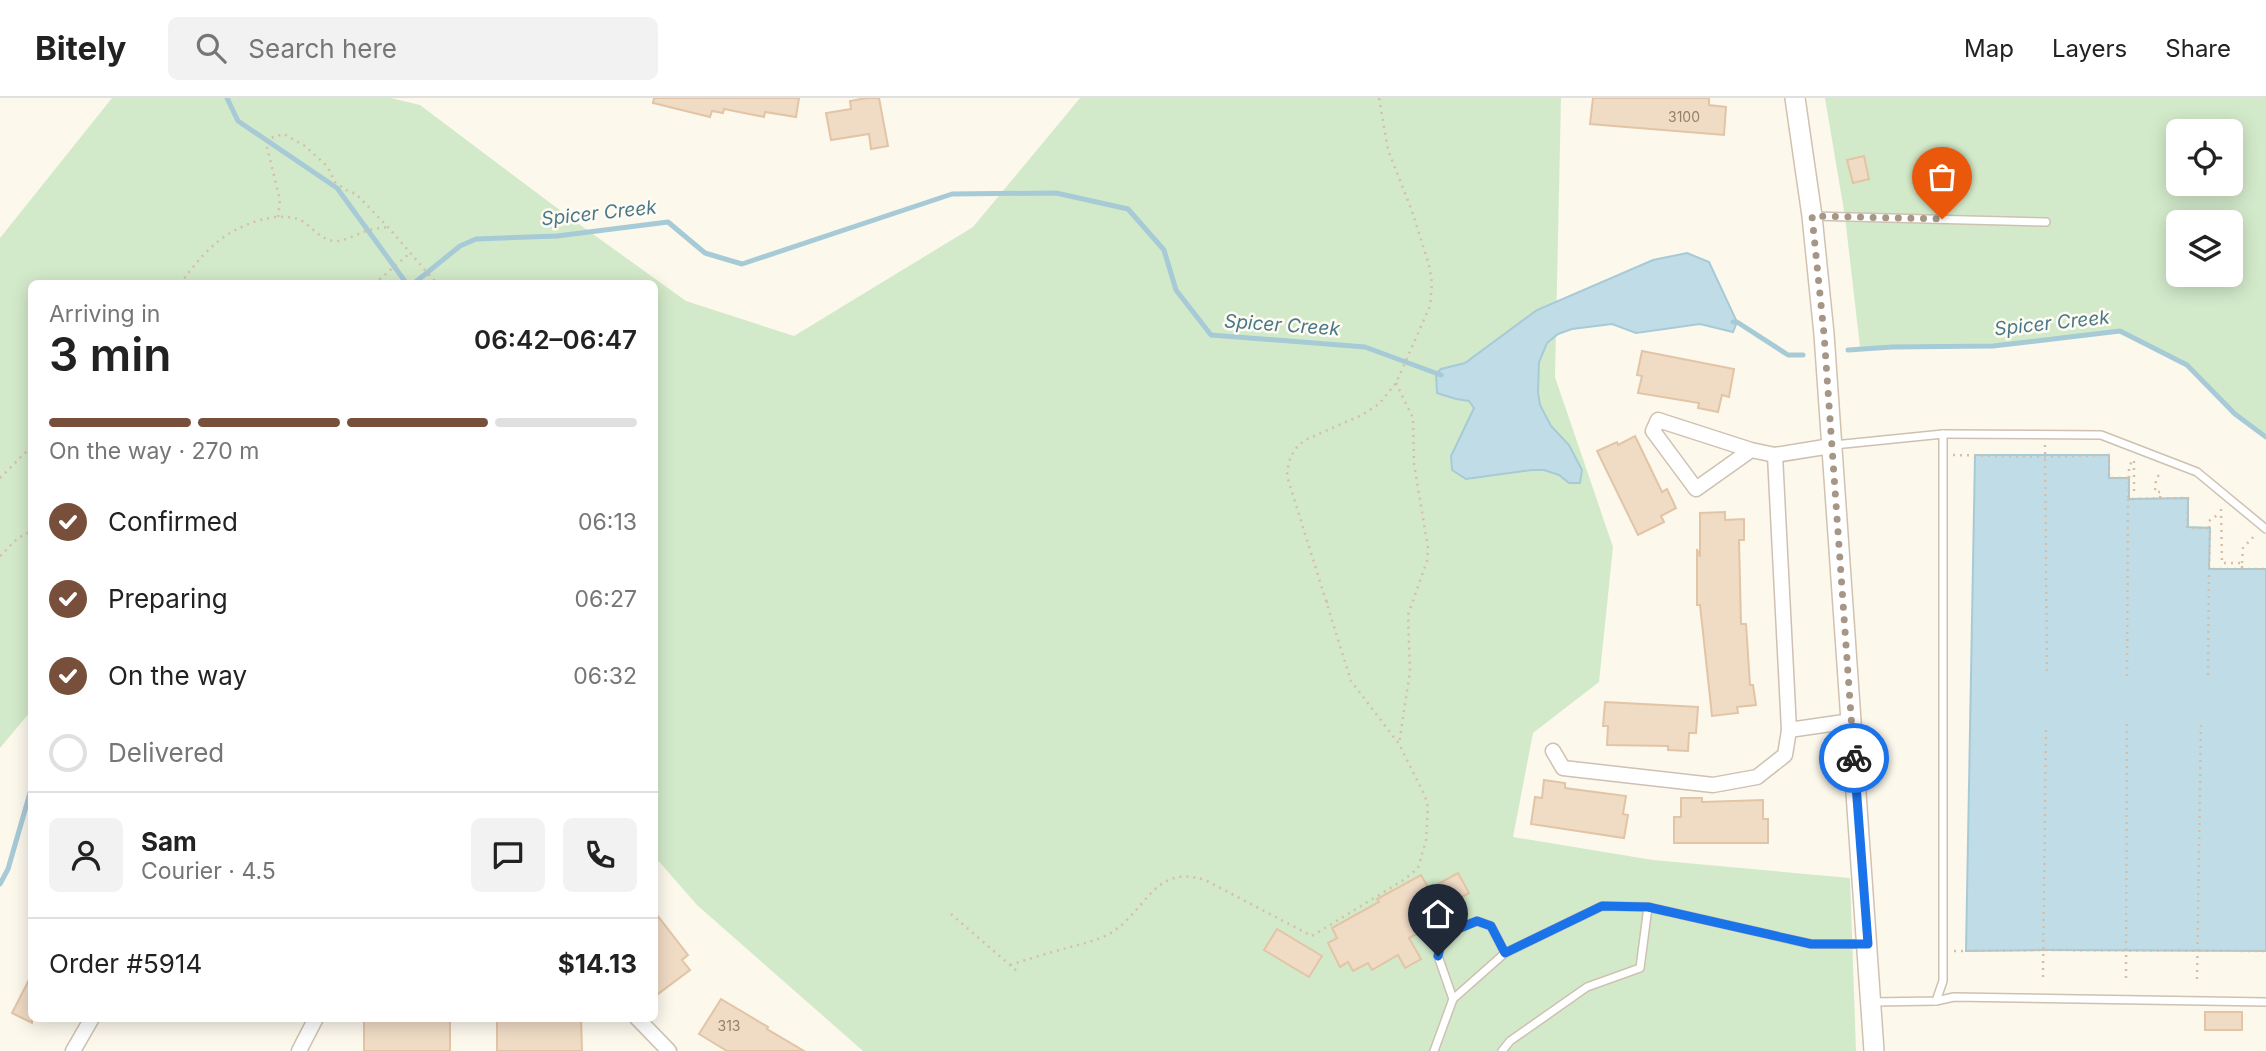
<!DOCTYPE html>
<meta charset="utf-8">
<style>
body{margin:0;font-family:Inter,sans-serif;background:#f2f2f2;color:#222;height:100vh;display:flex;flex-direction:column;font-size:26px;white-space:nowrap}
*{box-sizing:border-box;margin:0}
p{font-size:23px;color:#767676}
.icon{flex:none;width:38px;height:38px;fill:none;stroke:currentColor;stroke-width:2;stroke-linecap:round;stroke-linejoin:round}
.map{position:relative;flex:1;overflow:hidden}
.panel{position:absolute;left:28px;top:182px;width:630px;height:742px;display:flex;flex-direction:column;background:#fff;border-radius:10px;box-shadow:0 4px 18px #0003}
.panel>*{flex:none}
.tools{position:absolute;left:2166px;top:21px;display:grid;gap:14px}
.tools a{display:grid;place-items:center;width:77px;height:77px;border-radius:10px;background:#fff;box-shadow:0 4px 18px #0003;font-size:35px}
.pin{position:absolute;display:grid;place-items:center;width:60px;height:60px;color:#fff;margin:-72px -30px;border-radius:50% 50% 50% 0;rotate:-45deg;box-shadow:0 0 7px #0007}
.pin .icon{rotate:45deg}
.courier{position:absolute;display:grid;place-items:center;width:70px;height:70px;margin:-35px;border:5px solid #1a73e8;border-radius:50%;background:#fff;color:#222;box-shadow:0 2px 9px #0007}
.summary em{font-style:normal;font-weight:600}
.summary div{display:flex;flex-direction:column-reverse}
.summary{display:flex;align-items:center;justify-content:space-between;height:119px;padding:0 21px}
h1{font-size:46px;font-weight:600;line-height:52px}
.bar{display:grid;grid-template-columns:repeat(4,1fr);gap:10px 7px;align-content:center;height:84px;padding:0 21px}
.bar i{height:9px;border-radius:5px;background:#e0e0e0}
.bar .selected{background:#774f3a}
.bar p{grid-column:span 4}
.line{display:flex;align-items:center;gap:18px;padding:0 21px;border-top:2px solid #e0e0e0}
.line div{flex:1}
.round{display:grid;place-items:center;flex:none;width:74px;height:74px;border-radius:10px;background:#f2f2f2}
ol{padding:0 21px;list-style:none}
li{display:flex;align-items:center;gap:21px;height:77px}
li p{margin-inline-start:auto}
li .icon{padding:7px;border-radius:50%;background:#774f3a;color:#fff;stroke-width:4}
li:last-child{color:#767676}
li i{width:38px;height:38px;border:4px solid #e0e0e0;border-radius:50%}
header{display:flex;align-items:center;gap:42px;box-sizing:border-box;height:98px;padding:0 35px;background:#fff;border-bottom:2px solid #e0e0e0}
header strong{font-size:33px}
nav{display:flex;gap:38px;margin-inline-start:auto;font-size:24px}
.search{width:490px;height:63px;background:#f2f2f2;display:flex;align-items:center;gap:18px;box-sizing:border-box;padding:0 24px;border-radius:10px;color:#767676;font-size:26px}
.map>svg:first-child{display:block}
.green{fill:#d3eaca;fill-rule:evenodd}
.water{fill:#c0dce6;stroke:#a7cad7;stroke-width:2}
.lines{fill:none;stroke-linecap:round;stroke-linejoin:round}
.stream{stroke:#a7cad7;stroke-width:5}
.building{fill:#f0dbc5;stroke:#e2c4a6;stroke-width:2}
.service-casing{stroke:#cec1b1;stroke-width:10}
.minor-casing{stroke:#cec1b1;stroke-width:17}
.secondary-casing{stroke:#d1c2af;stroke-width:22}
.path{stroke:#d6bfa7;stroke-width:2.5;stroke-dasharray:2 5;stroke-linecap:butt}
.service{stroke:#fff;stroke-width:7}
.minor{stroke:#fff;stroke-width:14}
.secondary{stroke:#fff;stroke-width:19}
.done{stroke:#a69686;stroke-width:7;stroke-dasharray:0 12.6}
.route{stroke:#1a73e8;stroke-width:9}
.labels{text-anchor:middle;dominant-baseline:central;stroke-width:5;stroke-linejoin:round;paint-order:stroke}
.number-label{font-size:14px;fill:#95806c}
.water-label{font-size:19px;font-style:italic;fill:#497789;stroke:#fefbf3}
</style>
<header>
<strong>Bitely</strong>
<div class="search"><svg class="icon" aria-label="search" viewBox="0 0 24 24"><circle cx="10" cy="10" r="6"/><path d="M15 15l6 6"/></svg>Search here</div>
<nav><a>Map</a><a>Layers</a><a>Share</a></nav>
</header>
<div class="map">
<svg width="2266" height="953" viewBox="0 0 2266 953">
<rect width="100%" height="100%" fill="#fcf8ec"/>
<!-- green -->
<g class="green">
<path d="M112,0h279l29,7 145,109 121,87 108,35 179,-109 107,-129h481l-6,279 58,170 -14,135 -66,51 -20,104 140,23 197,18 6,173h-993l-166,-146 -42,-48 -1,-573h-622l-1,427 -31,37v-510z"/>
<path d="M1825,0h441v336l-30,-22 -47,-48 -68,-34 -127,15h-102l-32,2 -15,-130zM2179,33h52v53h-52zM2179,124h52v53h-52z"/>
</g>
<!-- water -->
<g class="water">
<path d="M1687,155l22,9 28,60 -4,10 -33,-8 -64,9 -24,-9 -40,5 -14,5 -11,9 -8,19 -1,30 2,13 11,21 18,19 13,25 -2,13h-11l-10,-8 -15,-5h-12l-66,9 -14,-9 -1,-14 23,-48 -5,-7 -13,-2 -19,-6 -1,-19 5,-5 24,-6 72,-53 116,-50z"/>
<path d="M1975,357h134v23h20v21l59,-1v29l22,1 -1,41h57v382l-222,-1 -78,1z"/>
</g>
<g class="lines">
<!-- stream -->
<g class="stream">
<path d="M227,0l11,23 99,67 70,96"/>
<path d="M413,186l47,-38 16,-7 81,-3 111,-14 37,31 37,11 210,-70 104,-1 72,16 36,41 12,40 35,45 154,12 76,28"/>
<path d="M1733,224h4l51,33h15"/>
<path d="M1848,252l44,-3 101,-1 127,-15 67,34 48,49 31,23"/>
<path d="M0,786l8,-15 24,-83"/>
</g>
</g>
<!-- building -->
<g class="building">
<path d="M654,0h145l-3,19 -31,-5 -1,5 -40,-8 -1,4 -11,-2 -2,6 -57,-14z"/>
<path d="M867,0h12l9,48 -17,3 -2,-15 -38,6 -5,-27 25,-4 -1,-8z"/>
<path d="M1593,0h116v7l17,2 -2,28 -134,-11z"/>
<path d="M1864,58l5,23 -16,4 -6,-23z"/>
<path d="M1642,253l92,18 -5,28 -7,-2 -4,17 -20,-4 1,-5 -61,-10 4,-17 -5,-1z"/>
<path d="M1635,338l27,56 5,-3 9,19 -15,8 3,6 -26,13 -41,-84 20,-9 1,3z"/>
<path d="M1725,414v8l19,-1v21h-5l2,84h5l4,61h3l3,20 -19,2 1,6 -26,3 -12,-111h-3v-56l3,8v-44z"/>
<path d="M1605,604l93,5 -2,26h-7l-1,18 -20,-1v-4l-61,-1 1,-19h-5z"/>
<path d="M1544,682l21,3v5l61,8 -3,18 5,1 -4,23 -93,-14 4,-27 7,1z"/>
<path d="M1681,700h21v4l61,-2v19h5v24h-94v-26h7z"/>
<path d="M1458,775l11,20 -29,16 5,10 -36,19 12,21 -16,9 -7,-13 -26,15 -4,-7 -15,8 -5,-9 -8,5 -12,-24 9,-5 -5,-10 47,-26 -2,-3 44,-24 8,14z"/>
<path d="M654,813l34,44 -6,5 8,10 -36,27z"/>
<path d="M1277,831l45,27 -13,21 -45,-27z"/>
<path d="M32,876v49l-20,-10z"/>
<path d="M721,901l47,28 -1,2 37,22h-77l-28,-17z"/>
<rect x="2205" y="914" width="37" height="18"/>
<rect x="364" y="920" width="86" height="33"/>
<path d="M497,920h84l1,33h-85z"/>
</g>
<g class="lines">
<defs>
<g id="service">
<path d="M1812,118l234,6"/>
<path d="M1943,336l158,1 96,37 69,57"/>
<path d="M1834,347l109,-11v547l-7,20 -63,1"/>
<path d="M1453,901l-15,-43 5,-21 34,-14 14,5 14,27"/>
<path d="M1936,903l18,-4 312,5"/>
<path d="M1434,953l19,-52 52,-46 97,-47 46,1 163,37h54"/>
<path d="M1502,953l8,-10 77,-54 53,-19 8,-61"/>
</g>
<g id="minor">
<path d="M1751,352l-55,39 -43,-58 5,-11 93,30 24,5 56,-9"/>
<path d="M1789,632l62,-9"/>
<path d="M1553,653l10,17 150,17 44,-8 28,-22 4,-25 -14,-275"/>
<path d="M637,920l32,33"/>
<path d="M73,953l19,-33"/>
<path d="M299,953l17,-33"/>
</g>
<path id="secondary" d="M1795,0l17,118 12,118 50,717"/>
</defs>
<!-- service casing -->
<use href="#service" class="service-casing"/>
<!-- minor casing -->
<use href="#minor" class="minor-casing"/>
<!-- secondary casing -->
<use href="#secondary" class="secondary-casing"/>
<!-- path -->
<g class="path">
<path d="M278,119l2,-17 -14,-57 4,-5 14,-4 21,12 22,20 8,16 11,8 10,4 32,33 49,57"/>
<path d="M180,186c24,-32 41,-52 80,-64 11,-3 26,-5 38,-1 13,5 21,21 37,22 9,0 18,-5 26,-8 9,-4 18,-5 27,-6"/>
<path d="M374,186l35,-30"/>
<path d="M1396,285l17,35 1,46 14,84 -1,13 -19,54 2,56 -11,73"/>
<path d="M2045,347l2,228"/>
<path d="M1953,357l92,2 64,-2v23h20l-1,21 60,-1 -1,30h23l-1,41h57"/>
<path d="M2134,363v33"/>
<path d="M0,380l32,-32"/>
<path d="M2129,380v-11l4,-8"/>
<path d="M2160,400l1,-6h-6l1,-13 5,-7"/>
<path d="M2221,411l1,54h20v6"/>
<path d="M2209,430v-7l11,-8"/>
<path d="M0,458l18,-18 14,-7"/>
<path d="M2242,465l1,-15 13,-14"/>
<path d="M1326,504l6,-2"/>
<path d="M2208,577l1,-106"/>
<path d="M2127,578l1,-177"/>
<path d="M951,816l67,58"/>
<path d="M1954,853l90,-1 222,1"/>
<path d="M1010,867c19,-6 38,-12 57,-17 14,-4 29,-7 42,-14 37,-21 44,-71 96,-54l107,56 93,-57 13,-11 8,-28 2,-33 -3,-11 -26,-52 -48,-63 -64,-205c1,-16 5,-26 18,-36l57,-25 17,-11 17,-21 34,-77 2,-23 -3,-18 -17,-54 -24,-61 -9,-52"/>
<path d="M2043,879l3,-251"/>
<path d="M2126,880l1,-255"/>
<path d="M2197,881l4,-257"/>
</g>
<!-- service -->
<use href="#service" class="service"/>
<!-- minor -->
<use href="#minor" class="minor"/>
<!-- secondary -->
<use href="#secondary" class="secondary"/>
</g>
<g class="lines">
<!-- done -->
<path class="done" d="M1854,660l-30,-424 -12,-118 130,3"/>
<!-- route -->
<path class="route" d="M1438,858l5,-21 34,-14 14,5 14,27 97,-47 46,1 163,37h57l-14,-186"/>
</g>
<g class="labels">
<!-- number labels -->
<g class="number-label">
<text x="1684" y="18">3100</text>
<text x="729" y="927">313</text>
</g>
<!-- water labels -->
<g class="water-label">
<text transform="translate(599 115) rotate(-6)">Spicer Creek</text>
<text transform="translate(2052 225) rotate(-6)">Spicer Creek</text>
<text transform="translate(1282 227) rotate(4)">Spicer Creek</text>
</g>
</g>
</svg>
<div class="tools">
<a><svg class="icon" aria-label="locate" viewBox="0 0 24 24"><circle cx="12" cy="12" r="6"/><path d="M12 2v4M12 18v4M2 12h4M18 12h4"/></svg></a>
<a><svg class="icon" aria-label="layers" viewBox="0 0 24 24"><path d="M12 4l9 5-9 5-9-5zM3 14l9 5 9-5"/></svg></a>
</div>
<div class="pin" style="left:1942px;top:121px;background:#ea580c"><svg class="icon" aria-label="bag" viewBox="0 0 24 24"><path d="M5 8h14l-1 12H6zM9 8a3 3 0 0 1 6 0"/></svg></div>
<div class="pin" style="left:1438px;top:858px;background:#1f2937"><svg class="icon" aria-label="home" viewBox="0 0 24 24"><path d="M3 11l9-7 9 7M6 9v11h12V9"/></svg></div>
<div class="courier" style="left:1854px;top:660px"><svg class="icon" aria-label="bike" viewBox="0 0 24 24"><circle cx="6" cy="16" r="4"/><circle cx="18" cy="16" r="4"/><path d="M6 16l4-8h5l3 8M10 8l3 8H6M13 5h3"/></svg></div>
<section class="panel">
<div class="summary"><div><h1>3 min</h1><p>Arriving in</p></div><em>06:42–06:47</em></div>
<div class="bar"><i class="selected"></i><i class="selected"></i><i class="selected"></i><i></i><p>On the way · 270 m</p></div>
<ol>
<li><svg class="icon" aria-label="check" viewBox="0 0 24 24"><path d="M5 12l5 5 9-10"/></svg>Confirmed<p>06:13</p></li>
<li><svg class="icon" aria-label="check" viewBox="0 0 24 24"><path d="M5 12l5 5 9-10"/></svg>Preparing<p>06:27</p></li>
<li><svg class="icon" aria-label="check" viewBox="0 0 24 24"><path d="M5 12l5 5 9-10"/></svg>On the way<p>06:32</p></li>
<li><i></i>Delivered</li>
</ol>
<div class="line" style="height:126px"><a class="round"><svg class="icon" aria-label="person" viewBox="0 0 24 24"><circle cx="12" cy="8" r="4"/><path d="M4 21q1-7 8-7t8 7"/></svg></a><div><b>Sam</b><p>Courier · 4.5</p></div><a class="round"><svg class="icon" aria-label="chat" viewBox="0 0 24 24"><path d="M4 5h16v11H9l-5 4z"/></svg></a><a class="round"><svg class="icon" aria-label="phone" viewBox="0 0 24 24"><path d="M5 4h4l2 5-3 2q2 4 5 5l2-3 5 2v4C11 20 4 13 5 4z"/></svg></a></div>
<div class="line" style="height:91px"><div>Order #5914</div><b>$14.13</b></div>
</section>
</div>
